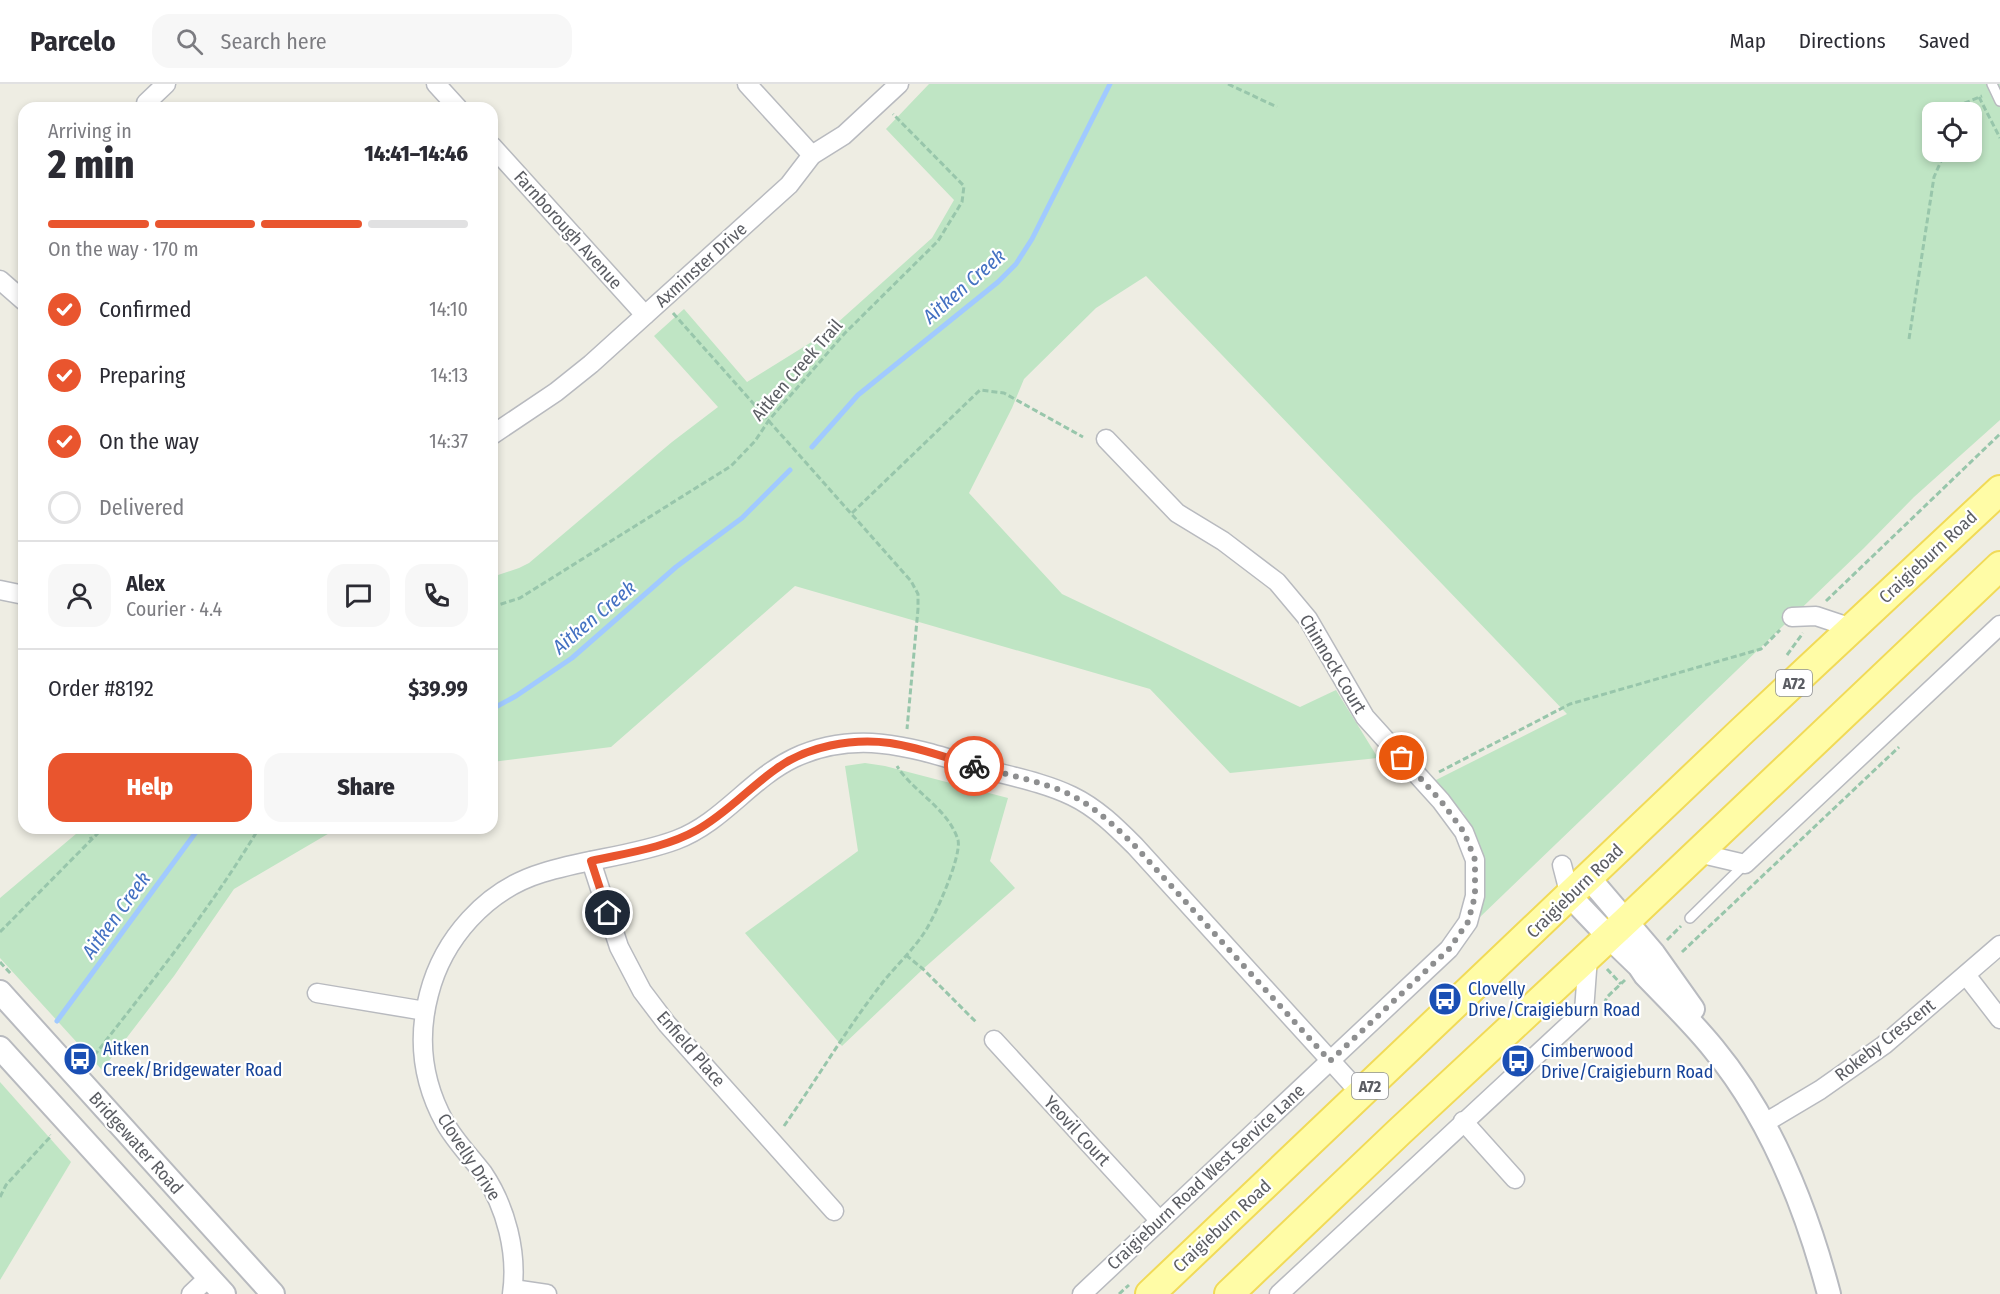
<!DOCTYPE html>
<meta charset="utf-8">
<style>
body{margin:0;font-family:"Fira Sans Condensed",sans-serif;background:#f7f7f7;color:#2b2b33;height:100vh;display:flex;flex-direction:column;font-size:22px;white-space:nowrap}
*{box-sizing:border-box;margin:0}
p{font-size:20px;color:#7c7c81}
.icon{flex:none;width:33px;height:33px;fill:none;stroke:currentColor;stroke-width:2;stroke-linecap:round;stroke-linejoin:round}
.map{position:relative;flex:1;overflow:hidden}
.drawer{position:absolute;left:18px;top:18px;width:480px;height:732px;display:flex;flex-direction:column;background:#fff;border-radius:18px;box-shadow:0 3px 9px #0003}
.drawer>*{flex:none}
.buttons{position:absolute;left:1922px;top:18px;display:grid;gap:12px}
.buttons a{display:grid;place-items:center;width:60px;height:60px;border-radius:12px;background:#fff;box-shadow:0 3px 9px #0003;font-size:30px}
.pin{position:absolute;display:grid;place-items:center;width:51px;height:51px;color:#fff;margin:-26px;border:3px solid #fff;border-radius:50%;box-shadow:0 2px 6px #0007}
.courier{position:absolute;display:grid;place-items:center;width:60px;height:60px;margin:-30px;border:4px solid #e9552e;border-radius:50%;background:#fff;color:#222;box-shadow:0 2px 8px #0007}
.headline em{font-style:normal;font-weight:800}
.headline div{display:flex;flex-direction:column-reverse}
.headline{display:flex;align-items:center;justify-content:space-between;height:102px;padding:0 30px}
h1{font-size:39px;font-weight:800;line-height:45px}
.bar{display:grid;grid-template-columns:repeat(4,1fr);gap:9px 6px;align-content:center;height:72px;padding:0 30px}
.bar i{height:8px;border-radius:4px;background:#e1e1e2}
.bar .current{background:#e9552e}
.bar p{grid-column:span 4}
.line{display:flex;align-items:center;gap:15px;padding:0 30px;border-top:2px solid #e1e1e2}
.line div{flex:1}
.round{display:grid;place-items:center;flex:none;width:63px;height:63px;border-radius:18px;background:#f7f7f7}
ol{padding:0 30px;list-style:none}
li{display:flex;align-items:center;gap:18px;height:66px}
li p{margin-inline-start:auto}
li .icon{padding:6px;border-radius:50%;background:#e9552e;color:#fff;stroke-width:4}
li:last-child{color:#7c7c81}
li i{width:33px;height:33px;border:3px solid #e1e1e2;border-radius:50%}
.action{display:flex;gap:12px;margin-top:auto;padding:12px 30px}
.action a{flex:1;height:69px;border-radius:18px;background:#e9552e;color:#fff;font-size:24px;font-weight:800;line-height:69px;text-align:center}
.action a+a{background:#f7f7f7;color:#2b2b33}
header{display:flex;align-items:center;gap:36px;box-sizing:border-box;height:84px;padding:0 30px;background:#fff;border-bottom:2px solid #e1e1e2}
header strong{font-size:28px}
nav{display:flex;gap:33px;margin-inline-start:auto;font-size:21px}
.search{width:420px;height:54px;background:#f7f7f7;display:flex;align-items:center;gap:15px;box-sizing:border-box;padding:0 21px;border-radius:18px;color:#7c7c81;font-size:22px}
.map>svg:first-child{display:block}
.green{fill:#bfe5c4;fill-rule:evenodd}
.lines{fill:none;stroke-linecap:round;stroke-linejoin:round}
.stream{stroke:#a1caff;stroke-width:5}
.service-casing{stroke:#b8babf;stroke-width:12}
.minor-casing{stroke:#b8babf;stroke-width:21}
.tertiary-casing{stroke:#b8babf;stroke-width:26}
.primary-casing{stroke:#f1da58;stroke-width:32}
.path{stroke:#98c6ab;stroke-width:3;stroke-dasharray:6 3;stroke-linecap:butt}
.service{stroke:#fff;stroke-width:9}
.minor{stroke:#fff;stroke-width:18}
.tertiary{stroke:#fff;stroke-width:22}
.primary{stroke:#fffca6;stroke-width:28}
.done{stroke:#8e8f90;stroke-width:6;stroke-dasharray:0 10.8}
.route{stroke:#e9552e;stroke-width:8}
.labels{text-anchor:middle;dominant-baseline:central;stroke-width:4.5;stroke-linejoin:round;paint-order:stroke}
.shield{fill:#fff;stroke:#8c8e92;stroke-width:1.5}
.shield-label{font-size:16px;font-weight:bold;fill:#5b5d63}
.street-label{font-size:18px;fill:#5b5d63;stroke:#fff}
.transit-label{font-size:18px;fill:#164399;stroke:#fff;text-anchor:start}
.water-label{font-size:20px;font-style:italic;fill:#4471c2;stroke:#fff}
</style>
<header>
<strong>Parcelo</strong>
<div class="search"><svg class="icon" aria-label="search" viewBox="0 0 24 24"><circle cx="10" cy="10" r="6"/><path d="M15 15l6 6"/></svg>Search here</div>
<nav><a>Map</a><a>Directions</a><a>Saved</a></nav>
</header>
<div class="map">
<svg width="2000" height="1210" viewBox="0 0 2000 1210">
<rect width="100%" height="100%" fill="#eeede3"/>
<!-- green -->
<g class="green">
<path d="M929,0h1071v336l-86,77 -50,51 -384,369 4,-26v-33l-20,-44 -30,-33 133,-67 -421,-438 -50,32 -72,71 -12,29 -43,85 93,101 238,113 36,-17 42,68 -148,15 -80,-84 -355,-103 -184,161 -119,15v-185l27,-9 10,-5 143,-121 46,-35 -64,-71 30,-27 63,73 79,-49 106,-95 22,-38 -68,-71zM1932,28h39v40h-39z"/>
<path d="M865,679l20,3 123,32 -18,63 25,27 -92,81 -81,77 -97,-113 113,-82 -13,-85z"/>
<path d="M83,744h255l-104,61 -60,87 -72,94 -102,-112v-60z"/>
<path d="M0,998l71,80 -71,118z"/>
</g>
<g class="lines">
<!-- stream -->
<g class="stream">
<path d="M812,363l46,-52 140,-113 18,-18 16,-25 78,-155"/>
<path d="M492,625l24,-13 56,-38 104,-91 66,-49 48,-48"/>
<path d="M57,937l142,-193"/>
</g>
<defs>
<g id="service">
<path d="M1992,0l8,17"/>
<path d="M1690,834l55,-54"/>
</g>
<g id="minor">
<path d="M436,0l22,24"/>
<path d="M747,0l65,71"/>
<path d="M146,19l20,-19"/>
<path d="M492,62l153,169"/>
<path d="M0,196l24,21"/>
<path d="M492,351l64,-43 35,-28 198,-179 23,-30 32,-20 55,-51"/>
<path d="M0,506l24,5"/>
<path d="M1792,533l24,-1 36,12"/>
<path d="M1698,769l47,11 255,-239"/>
<path d="M591,777l28,86 23,44 25,33 167,187"/>
<path d="M1562,781l8,31"/>
<path d="M1966,891l34,44"/>
<path d="M317,909l108,18"/>
<path d="M994,956l166,181"/>
<path d="M1463,1037l52,58"/>
<path d="M1763,1040l57,-34 64,-45 116,-100"/>
<path d="M513,1205l34,5"/>
<path d="M191,1210l18,-17"/>
<path d="M512,1210c6,-41 -6,-87 -29,-121 -13,-17 -28,-32 -38,-50 -22,-40 -28,-84 -16,-129 14,-55 57,-104 113,-121 44,-14 91,-17 134,-33 46,-17 74,-61 118,-82 67,-31 125,-8 190,11 30,8 61,14 88,27 25,12 44,31 63,50l226,248"/>
<path d="M1082,1210l367,-345 19,-27 7,-26v-36l-11,-28 -23,-31 -76,-84 -57,-98 -31,-37 -54,-41 -46,-28 -71,-74"/>
<path d="M1279,1210l305,-283 4,-54"/>
</g>
<g id="tertiary">
<path d="M1589,794l65,76 39,55"/>
<path d="M1570,812l39,41 30,29 6,9c23,24 47,47 68,73 58,70 93,159 116,246"/>
<path d="M0,908l273,302"/>
<path d="M0,964l224,246"/>
</g>
<g id="primary">
<path d="M1150,1210l592,-563 258,-241"/>
<path d="M1229,1210l170,-162 228,-212 373,-354"/>
</g>
</defs>
<!-- service casing -->
<use href="#service" class="service-casing"/>
<!-- minor casing -->
<use href="#minor" class="minor-casing"/>
<!-- tertiary casing -->
<use href="#tertiary" class="tertiary-casing"/>
<!-- primary casing -->
<use href="#primary" class="primary-casing"/>
<!-- path -->
<g class="path">
<path d="M1228,0l49,23"/>
<path d="M1979,13l21,41"/>
<path d="M1961,28l4,-9 17,-7"/>
<path d="M673,229l238,268 7,13v15l-11,120"/>
<path d="M1909,255l25,-162 11,-25"/>
<path d="M852,429l128,-123 24,3 79,44"/>
<path d="M1826,517l174,-167"/>
<path d="M492,523l28,-9 211,-132 24,-25 14,-21 76,-87 93,-92 24,-39 2,-16 -71,-72"/>
<path d="M1787,571l16,-22"/>
<path d="M1439,688l131,-68 191,-55 19,-19"/>
<path d="M89,744l2,11"/>
<path d="M0,848l103,-104"/>
<path d="M1667,856l14,-14"/>
<path d="M1682,868l217,-205"/>
<path d="M906,871l17,14 53,53"/>
<path d="M0,878l11,12"/>
<path d="M1607,885l14,15"/>
<path d="M1604,920l3,-7 18,-17"/>
<path d="M89,975l1,2c59,-76 120,-151 169,-233"/>
<path d="M784,1042c33,-47 63,-98 99,-144 13,-16 29,-31 41,-49 10,-14 38,-77 34,-93 -10,-32 -46,-49 -61,-74"/>
<path d="M0,1113l6,-12 45,-49 -1,-1"/>
<path d="M1119,1210l10,-9"/>
</g>
<!-- service -->
<use href="#service" class="service"/>
<!-- minor -->
<use href="#minor" class="minor"/>
<!-- tertiary -->
<use href="#tertiary" class="tertiary"/>
<!-- primary -->
<use href="#primary" class="primary"/>
</g>
<g class="lines">
<!-- done -->
<path class="done" d="M974,682c33,9 69,15 99,30 24,13 43,31 62,50l195,215 119,-112 19,-27 7,-26v-36l-11,-28 -23,-31 -39,-43"/>
<!-- route -->
<path class="route" d="M608,829l-17,-52c35,-8 74,-13 106,-31 29,-16 52,-42 79,-61 31,-23 76,-31 114,-26 28,4 57,15 84,23"/>
</g>
<!-- icons -->
<defs>
<symbol id="bus-disc" viewBox="-11 -11 22 22"><circle r="9.5" fill="#1a4fb4" stroke="#fff"/><path d="M-5-6H5V4H4V6H2V4H-2V6H-4V4H-5ZM-3.5-4V0h7V-4ZM-3.5 1.2v1.5H-2V1.2ZM2 1.2v1.5H3.5V1.2Z" fill="#fff"/></symbol>
</defs>
<g fill-rule="evenodd">
<use href="#bus-disc" x="1426" y="896" width="38" height="38"/>
<use href="#bus-disc" x="61" y="956" width="38" height="38"/>
<use href="#bus-disc" x="1499" y="958" width="38" height="38"/>
</g>
<g class="labels">
<!-- shield labels -->
<g class="shield">
<rect x="1776" y="586" width="36" height="26" rx="4.5"/>
<rect x="1352" y="989" width="36" height="26" rx="4.5"/>
</g>
<g class="shield-label">
<text x="1794" y="599">A72</text>
<text x="1370" y="1002">A72</text>
</g>
<!-- street labels -->
<g class="street-label">
<text transform="translate(568 146) rotate(48)">Farnborough Avenue</text>
<text transform="translate(701 181) rotate(-42)">Axminster Drive</text>
<text transform="translate(797 286) rotate(-49)">Aitken Creek Trail</text>
<text transform="translate(1928 473) rotate(-43)">Craigieburn Road</text>
<text transform="translate(1333 580) rotate(59)">Chinnock Court</text>
<text transform="translate(1575 807) rotate(-44)">Craigieburn Road</text>
<text transform="translate(1885 956) rotate(-38)">Rokeby Crescent</text>
<text transform="translate(691 965) rotate(49)">Enfield Place</text>
<text transform="translate(1077 1047) rotate(47)">Yeovil Court</text>
<text transform="translate(136 1059) rotate(48)">Bridgewater Road</text>
<text transform="translate(469 1073) rotate(57)">Clovelly Drive</text>
<text transform="translate(1206 1093) rotate(-43)">Craigieburn Road West Service Lane</text>
<text transform="translate(1222 1142) rotate(-43)">Craigieburn Road</text>
</g>
<!-- transit labels -->
<g class="transit-label">
<text x="1468" y="905">Clovelly<tspan x="1468" dy="21">Drive/Craigieburn Road</tspan></text>
<text x="103" y="965">Aitken<tspan x="103" dy="21">Creek/Bridgewater Road</tspan></text>
<text x="1541" y="967">Cimberwood<tspan x="1541" dy="21">Drive/Craigieburn Road</tspan></text>
</g>
<!-- water labels -->
<g class="water-label">
<text transform="translate(964 202) rotate(-41)">Aitken Creek</text>
<text transform="translate(594 533) rotate(-40)">Aitken Creek</text>
<text transform="translate(116 831) rotate(-54)">Aitken Creek</text>
</g>
</g>
</svg>
<div class="buttons">
<a><svg class="icon" aria-label="locate" viewBox="0 0 24 24"><circle cx="12" cy="12" r="6"/><path d="M12 2v4M12 18v4M2 12h4M18 12h4"/></svg></a>
</div>
<div class="pin" style="left:1402px;top:674px;background:#ea580c"><svg class="icon" aria-label="bag" viewBox="0 0 24 24"><path d="M5 8h14l-1 12H6zM9 8a3 3 0 0 1 6 0"/></svg></div>
<div class="pin" style="left:608px;top:829px;background:#1f2937"><svg class="icon" aria-label="home" viewBox="0 0 24 24"><path d="M3 11l9-7 9 7M6 9v11h12V9"/></svg></div>
<div class="courier" style="left:974px;top:682px"><svg class="icon" aria-label="bike" viewBox="0 0 24 24"><circle cx="6" cy="16" r="4"/><circle cx="18" cy="16" r="4"/><path d="M6 16l4-8h5l3 8M10 8l3 8H6M13 5h3"/></svg></div>
<section class="drawer">
<div class="headline"><div><h1>2 min</h1><p>Arriving in</p></div><em>14:41–14:46</em></div>
<div class="bar"><i class="current"></i><i class="current"></i><i class="current"></i><i></i><p>On the way · 170 m</p></div>
<ol>
<li><svg class="icon" aria-label="check" viewBox="0 0 24 24"><path d="M5 12l5 5 9-10"/></svg>Confirmed<p>14:10</p></li>
<li><svg class="icon" aria-label="check" viewBox="0 0 24 24"><path d="M5 12l5 5 9-10"/></svg>Preparing<p>14:13</p></li>
<li><svg class="icon" aria-label="check" viewBox="0 0 24 24"><path d="M5 12l5 5 9-10"/></svg>On the way<p>14:37</p></li>
<li><i></i>Delivered</li>
</ol>
<div class="line" style="height:108px"><a class="round"><svg class="icon" aria-label="person" viewBox="0 0 24 24"><circle cx="12" cy="8" r="4"/><path d="M4 21q1-7 8-7t8 7"/></svg></a><div><b>Alex</b><p>Courier · 4.4</p></div><a class="round"><svg class="icon" aria-label="chat" viewBox="0 0 24 24"><path d="M4 5h16v11H9l-5 4z"/></svg></a><a class="round"><svg class="icon" aria-label="phone" viewBox="0 0 24 24"><path d="M5 4h4l2 5-3 2q2 4 5 5l2-3 5 2v4C11 20 4 13 5 4z"/></svg></a></div>
<div class="line" style="height:78px"><div>Order #8192</div><b>$39.99</b></div>
<div class="action"><a>Help</a><a>Share</a></div>
</section>
</div>
